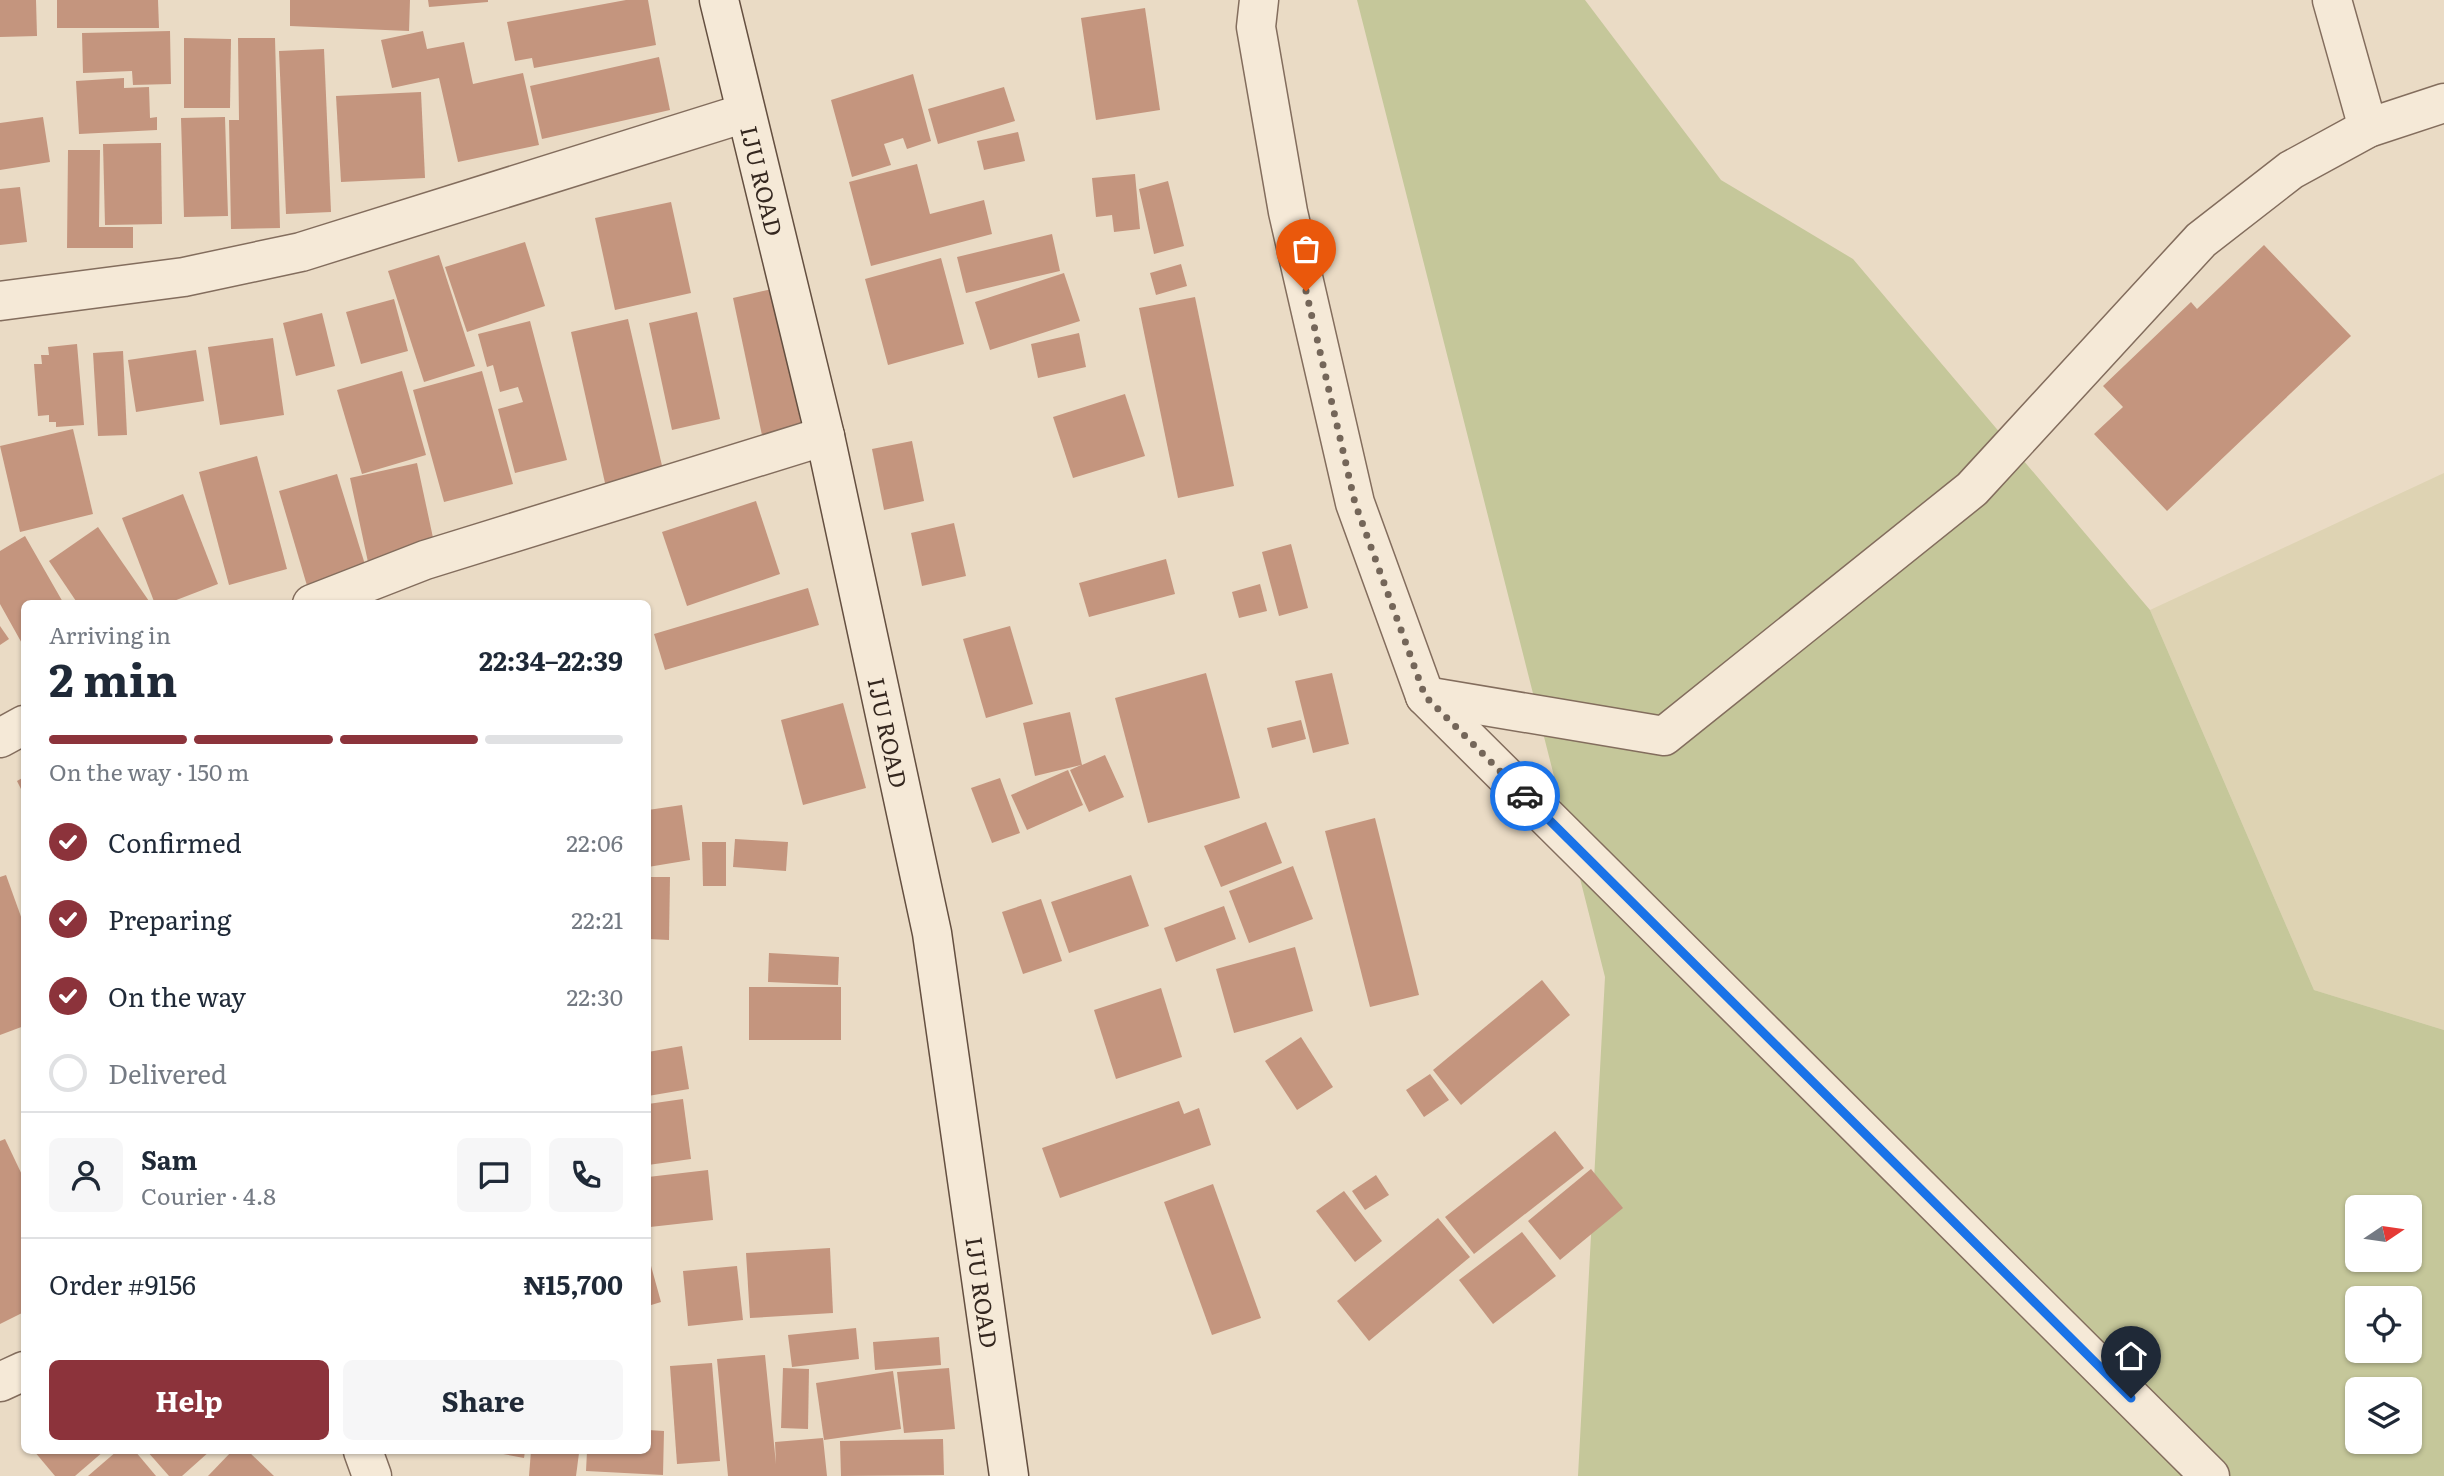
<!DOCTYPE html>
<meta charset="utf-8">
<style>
body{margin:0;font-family:Literata,serif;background:#f6f6f7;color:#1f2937;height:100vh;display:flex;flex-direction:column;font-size:26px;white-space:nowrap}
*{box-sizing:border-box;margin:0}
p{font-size:23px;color:#747a83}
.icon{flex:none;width:38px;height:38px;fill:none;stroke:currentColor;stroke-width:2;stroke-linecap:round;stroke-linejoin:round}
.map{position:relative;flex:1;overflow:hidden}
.panel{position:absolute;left:21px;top:600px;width:630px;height:854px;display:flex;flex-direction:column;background:#fff;border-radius:10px;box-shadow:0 2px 5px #0004}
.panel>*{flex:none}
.needle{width:46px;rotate:77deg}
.fabs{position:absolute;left:2345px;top:1195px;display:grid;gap:14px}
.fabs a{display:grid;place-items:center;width:77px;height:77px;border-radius:10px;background:#fff;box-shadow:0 2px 5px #0004;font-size:35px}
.pin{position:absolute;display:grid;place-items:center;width:60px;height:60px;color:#fff;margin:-72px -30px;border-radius:50% 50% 50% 0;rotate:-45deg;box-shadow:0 0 7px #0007}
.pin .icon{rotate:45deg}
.courier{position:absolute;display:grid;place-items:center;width:70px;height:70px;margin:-35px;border:5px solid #1a73e8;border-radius:50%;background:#fff;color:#222;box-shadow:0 2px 9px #0007}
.overview em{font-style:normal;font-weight:700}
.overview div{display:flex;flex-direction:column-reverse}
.overview{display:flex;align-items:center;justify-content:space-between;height:119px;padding:0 28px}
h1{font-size:46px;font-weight:700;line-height:52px}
.bar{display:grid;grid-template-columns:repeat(4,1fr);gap:10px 7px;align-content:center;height:84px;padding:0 28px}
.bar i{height:9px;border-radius:5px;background:#e0e1e3}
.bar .selected{background:#8c333b}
.bar p{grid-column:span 4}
.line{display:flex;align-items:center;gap:18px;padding:0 28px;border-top:2px solid #e0e1e3}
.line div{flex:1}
.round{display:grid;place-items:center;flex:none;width:74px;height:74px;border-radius:10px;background:#f6f6f7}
ol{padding:0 28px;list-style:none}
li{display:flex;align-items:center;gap:21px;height:77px}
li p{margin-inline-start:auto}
li .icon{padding:7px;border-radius:50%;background:#8c333b;color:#fff;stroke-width:4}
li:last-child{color:#747a83}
li i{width:38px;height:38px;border:4px solid #e0e1e3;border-radius:50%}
.primary-button{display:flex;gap:14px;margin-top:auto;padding:14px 28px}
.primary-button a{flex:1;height:80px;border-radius:10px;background:#8c333b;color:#fff;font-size:28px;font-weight:700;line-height:80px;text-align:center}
.primary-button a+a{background:#f6f6f7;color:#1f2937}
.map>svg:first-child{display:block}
.farmland{fill:#ded3b3}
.green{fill:#c5c79a;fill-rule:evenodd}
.building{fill:#c4957e}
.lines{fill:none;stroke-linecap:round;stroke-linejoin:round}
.street-casing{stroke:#836d5d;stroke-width:41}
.secondary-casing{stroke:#644f40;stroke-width:41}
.street{stroke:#f5e9d7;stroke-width:38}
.secondary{stroke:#f5e9d7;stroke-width:38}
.done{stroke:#746659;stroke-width:7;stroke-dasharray:0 12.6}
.route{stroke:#1a73e8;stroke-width:9}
.labels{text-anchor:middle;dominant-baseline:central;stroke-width:5;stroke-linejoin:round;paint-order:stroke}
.street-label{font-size:23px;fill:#34271f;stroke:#f2e6d4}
</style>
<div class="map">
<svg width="2444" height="1476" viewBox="0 0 2444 1476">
<rect width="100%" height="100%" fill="#eadbc5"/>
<!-- farmland -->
<path class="farmland" d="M2444,473v557l-130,-40 -164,-380z"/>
<!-- green -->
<path class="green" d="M1357,0h228l136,180 132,79 297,351 164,380 130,40v446h-866l27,-499zM2357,1208h53v52h-53zM2357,1298h53v53h-53zM2357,1390h53v52h-53z"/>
<!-- building -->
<g class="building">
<path d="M0,0h36l1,36 -37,1z"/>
<path d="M57,0h101l1,28h-102z"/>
<path d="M290,0h120l-1,31 -119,-5z"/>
<path d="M428,0h60v2l-59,5z"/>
<path d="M626,0h22l8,45 -122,23 -2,-10 -17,3 -8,-39z"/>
<path d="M1145,8l15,102 -64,10 -15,-102z"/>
<path d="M170,31l1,53 -38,1 -1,-14 -49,2 -1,-40z"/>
<path d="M423,31l4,18 37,-7 9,42 50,-11 16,72 -81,17 -19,-84 -47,10 -11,-48z"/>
<path d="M184,38l47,1 -1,69h-46z"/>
<path d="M238,38h37l5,190 -49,1 -2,-109h10z"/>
<path d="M324,49l7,163 -45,2 -7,-163z"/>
<path d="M659,57l11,53 -128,29 -12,-53z"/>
<path d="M913,74l18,67 -24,8 -4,-11 -19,6 7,21 -39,12 -21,-77z"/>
<path d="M124,78v10l25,-1 1,31 7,-1v13l-78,4 -3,-53z"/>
<path d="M1004,87l11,34 -77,23 -10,-35z"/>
<path d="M421,92l4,86 -84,4 -5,-86z"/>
<path d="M43,117l7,45 -50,8v-47z"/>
<path d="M225,117l3,99 -44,1 -3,-99z"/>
<path d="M1018,132l7,29 -41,9 -7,-29z"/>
<path d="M161,143l1,81 -57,1 -2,-81z"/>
<path d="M68,150h32l-1,77h34v21h-66z"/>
<path d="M917,164l13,50 54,-14 8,34 -121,32 -22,-84z"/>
<path d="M1135,174l5,55 -26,3 -2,-17 -16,2 -4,-39z"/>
<path d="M1168,181l16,65 -30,8 -15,-65z"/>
<path d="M20,187l7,55 -27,3v-56z"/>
<path d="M671,202l20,91 -76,17 -20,-92z"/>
<path d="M1052,234l8,37 -94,22 -9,-36z"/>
<path d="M525,242l20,64 -78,26 -22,-65z"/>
<path d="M2264,245l87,91 -184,175 -73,-77 29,-27 -20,-21 88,-84 6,7z"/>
<path d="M439,255l36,111 -51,16 -36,-111z"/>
<path d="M941,258l23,86 -76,21 -23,-86z"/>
<path d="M1181,264l6,22 -31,9 -6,-22z"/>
<path d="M1064,273l16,48 -90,29 -15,-48z"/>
<path d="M772,289l31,143 -40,8 -30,-142z"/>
<path d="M1195,297l39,189 -56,12 -39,-190z"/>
<path d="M394,299l14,52 -47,13 -15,-52z"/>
<path d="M697,312l23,107 -48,11 -23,-107z"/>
<path d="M322,313l13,53 -39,10 -13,-53z"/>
<path d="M628,319l35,151 -58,13 -34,-151z"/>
<path d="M530,321l37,139 -52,13 -17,-64 25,-7 -5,-15 -18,5 -7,-27 -6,2 -9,-33z"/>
<path d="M1079,333l7,34 -48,11 -7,-34z"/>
<path d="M273,338l11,77 -64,10 -12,-78z"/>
<path d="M77,344l7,81 -28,2v-5h-7v-7l-11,1 -4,-52h8l-1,-9h8l-1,-8z"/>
<path d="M196,350l8,51 -68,11 -8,-52z"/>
<path d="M123,351l4,84 -29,1 -5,-83z"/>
<path d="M402,371l24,84 -64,19 -25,-84z"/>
<path d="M482,371l31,113 -69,18 -31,-112z"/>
<path d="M1125,394l20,62 -72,22 -20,-61z"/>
<path d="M73,429l20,85 -73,18 -20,-86z"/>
<path d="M912,441l12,60 -40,9 -12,-61z"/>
<path d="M257,456l30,113 -58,16 -30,-113z"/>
<path d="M417,463l18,84 -67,15 -18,-84z"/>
<path d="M337,474l30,97 -59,18 -29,-98z"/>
<path d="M183,494l35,90 -52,20h-11l-33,-86z"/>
<path d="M756,501l24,73 -93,32 -25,-74z"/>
<path d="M954,523l12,53 -44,10 -11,-53z"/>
<path d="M98,527l53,77h-73l-29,-43z"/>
<path d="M25,536l39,68h-40v43l-24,-43v-53z"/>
<path d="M1291,544l17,64 -29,8 -17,-64z"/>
<path d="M1166,559l9,35 -86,23 -10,-34z"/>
<path d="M1260,584l7,27 -28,7 -7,-26z"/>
<path d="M808,588l11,37 -154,45 -11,-36z"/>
<path d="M0,626l9,13 -9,6z"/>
<path d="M1010,626l23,78 -47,14 -23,-79z"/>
<path d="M1206,673l34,125 -92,25 -33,-125z"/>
<path d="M1332,673l17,71 -36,9 -18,-72z"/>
<path d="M843,703l23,85 -63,17 -22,-85z"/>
<path d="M1070,712l12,53 23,-10 19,42 -35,15 -19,-42 11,-5 -46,11 -12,-53z"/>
<path d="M1301,720l5,19 -34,9 -5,-20z"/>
<path d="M1068,770l15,35 -56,25 -16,-35z"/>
<path d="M24,777v18l-7,-14z"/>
<path d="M1000,778l20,55 -28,10 -21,-55z"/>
<path d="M682,805l8,55 -42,7v-57z"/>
<path d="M1375,818l44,177 -49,12 -45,-176z"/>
<path d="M1266,822l16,41 -61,24 -17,-41z"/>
<path d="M735,839l53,3 -2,29 -53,-4z"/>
<path d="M702,842h24v44h-23z"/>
<path d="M1293,866l20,53 -64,24 -20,-52z"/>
<path d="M6,875l18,50v101l-24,9v-158z"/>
<path d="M1131,875l18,51 -80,27 -18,-51z"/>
<path d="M648,877h22l-1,63 -21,-1z"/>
<path d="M1041,899l21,62 -39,13 -21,-62z"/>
<path d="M1224,906l12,33 -60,23 -12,-34z"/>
<path d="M1295,947l18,64 -79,22 -18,-64z"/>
<path d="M769,953l70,4 -1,28 -70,-3z"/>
<path d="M1542,980l28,35 -109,90 -28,-35z"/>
<rect x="749" y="987" width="92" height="53"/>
<path d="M1161,988l21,69 -66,22 -22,-69z"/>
<path d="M1301,1037l32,50 -36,23 -32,-49z"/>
<path d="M682,1046l7,43 -41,7v-44z"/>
<path d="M1430,1074l19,26 -25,17 -18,-27z"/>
<path d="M683,1099l8,60 -43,6v-61z"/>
<path d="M1179,1101l5,13 15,-6 12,37 -151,53 -18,-50z"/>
<path d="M1555,1131l29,37 -110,86 -29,-37z"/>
<path d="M5,1139l19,40v133l-24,12v-183z"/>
<path d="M1591,1169l32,39 -63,52 -32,-39z"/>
<path d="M708,1170l5,50 -63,7 -2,-50z"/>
<path d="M1376,1175l13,20 -24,15 -13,-19z"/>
<path d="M1213,1184l48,134 -49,17 -48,-133z"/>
<path d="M1344,1191l38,50 -27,21 -39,-51z"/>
<path d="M1438,1218l32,39 -101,84 -32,-40z"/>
<path d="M1522,1232l34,44 -63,48 -34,-44z"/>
<path d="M830,1248l3,65 -83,5 -4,-65z"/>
<path d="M648,1255l13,47 -13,4z"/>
<path d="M737,1266l6,54 -55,6 -5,-55z"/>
<path d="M856,1328l3,31 -67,8 -4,-32z"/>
<path d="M939,1337l2,28 -66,5 -2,-28z"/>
<path d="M765,1355l11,109 -1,-22 48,-4 4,38h-99l-11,-117z"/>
<path d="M712,1363l8,98 -43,3 -7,-98z"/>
<path d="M783,1368l26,1 -1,60 -27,-1z"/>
<path d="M949,1368l6,61 -51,4 -7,-61z"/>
<path d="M893,1371l8,58 -77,11 -8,-57z"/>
<path d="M648,1430l16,1 -1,44 -77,-4 1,-20h61z"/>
<path d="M943,1439l1,36 -103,1 -1,-35z"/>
<path d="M34,1451h70l-29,25h-20z"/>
<path d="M117,1451h18l21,25h-68z"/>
<path d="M147,1451h63l-28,25h-13z"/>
<path d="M232,1451h16l26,25h-66z"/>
<path d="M487,1451h38l-1,7z"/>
<path d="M531,1451l48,2 -3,23h-47z"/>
</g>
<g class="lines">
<defs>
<g id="street">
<path d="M1259,0l-3,27 32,185 67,291 70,193 785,780"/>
<path d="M2332,0l36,128"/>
<path d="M0,301l184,-24 117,-25 444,-139"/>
<path d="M312,604l113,-44 400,-124"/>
<path d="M1425,696l239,40 308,-247 229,-249 90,-70 77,-42 76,-25"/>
<path d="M0,738l24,-13"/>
<path d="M0,1382l24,-11"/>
<path d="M363,1451l9,25"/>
</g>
<g id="secondary">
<path id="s1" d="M719,0l106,436 107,497 77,543"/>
</g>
</defs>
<!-- street casing -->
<use href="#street" class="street-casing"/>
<!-- secondary casing -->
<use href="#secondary" class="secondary-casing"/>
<!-- street -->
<use href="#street" class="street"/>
<!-- secondary -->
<use href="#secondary" class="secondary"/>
</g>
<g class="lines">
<!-- done -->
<path class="done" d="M1306,291l49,212 70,193 100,100"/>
<!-- route -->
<path class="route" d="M1525,796l606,602"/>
</g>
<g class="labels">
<!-- street labels -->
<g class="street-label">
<text stroke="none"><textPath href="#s1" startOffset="186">IJU ROAD</textPath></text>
<text stroke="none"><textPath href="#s1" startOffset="752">IJU ROAD</textPath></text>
<text stroke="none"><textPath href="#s1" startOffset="1320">IJU ROAD</textPath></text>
</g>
</g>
</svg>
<div class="fabs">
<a><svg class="needle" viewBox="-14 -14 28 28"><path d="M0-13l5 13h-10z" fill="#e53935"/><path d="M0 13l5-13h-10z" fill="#747a83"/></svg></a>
<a><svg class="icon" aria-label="locate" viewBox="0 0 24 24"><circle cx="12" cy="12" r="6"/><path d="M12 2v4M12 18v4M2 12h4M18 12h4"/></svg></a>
<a><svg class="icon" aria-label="layers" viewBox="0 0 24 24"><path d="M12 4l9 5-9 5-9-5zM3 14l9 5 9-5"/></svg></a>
</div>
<div class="pin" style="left:1306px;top:291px;background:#ea580c"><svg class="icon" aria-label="bag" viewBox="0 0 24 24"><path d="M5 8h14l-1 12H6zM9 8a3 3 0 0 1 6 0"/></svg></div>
<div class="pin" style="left:2131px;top:1398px;background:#1f2937"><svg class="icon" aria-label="home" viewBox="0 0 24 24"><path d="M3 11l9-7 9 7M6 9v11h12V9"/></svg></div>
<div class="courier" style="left:1525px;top:796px"><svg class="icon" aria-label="car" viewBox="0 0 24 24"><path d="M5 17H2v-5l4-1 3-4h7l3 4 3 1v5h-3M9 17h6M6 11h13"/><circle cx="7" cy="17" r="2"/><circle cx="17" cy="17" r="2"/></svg></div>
<section class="panel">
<div class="overview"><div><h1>2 min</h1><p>Arriving in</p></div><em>22:34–22:39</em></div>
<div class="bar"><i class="selected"></i><i class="selected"></i><i class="selected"></i><i></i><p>On the way · 150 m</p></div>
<ol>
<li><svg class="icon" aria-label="check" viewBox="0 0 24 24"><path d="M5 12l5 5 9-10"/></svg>Confirmed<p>22:06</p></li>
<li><svg class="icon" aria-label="check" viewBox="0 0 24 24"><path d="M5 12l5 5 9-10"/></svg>Preparing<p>22:21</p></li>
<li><svg class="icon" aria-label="check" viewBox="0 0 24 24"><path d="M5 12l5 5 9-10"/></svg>On the way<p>22:30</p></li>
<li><i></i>Delivered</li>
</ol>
<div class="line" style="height:126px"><a class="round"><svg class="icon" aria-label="person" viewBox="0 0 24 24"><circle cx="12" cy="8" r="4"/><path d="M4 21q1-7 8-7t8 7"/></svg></a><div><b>Sam</b><p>Courier · 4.8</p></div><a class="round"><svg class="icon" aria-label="chat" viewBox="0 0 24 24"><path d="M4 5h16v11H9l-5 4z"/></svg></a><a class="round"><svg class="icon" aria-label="phone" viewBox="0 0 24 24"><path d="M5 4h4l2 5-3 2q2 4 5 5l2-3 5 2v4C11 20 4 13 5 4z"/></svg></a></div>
<div class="line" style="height:91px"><div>Order #9156</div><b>₦15,700</b></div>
<div class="primary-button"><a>Help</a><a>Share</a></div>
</section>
</div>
